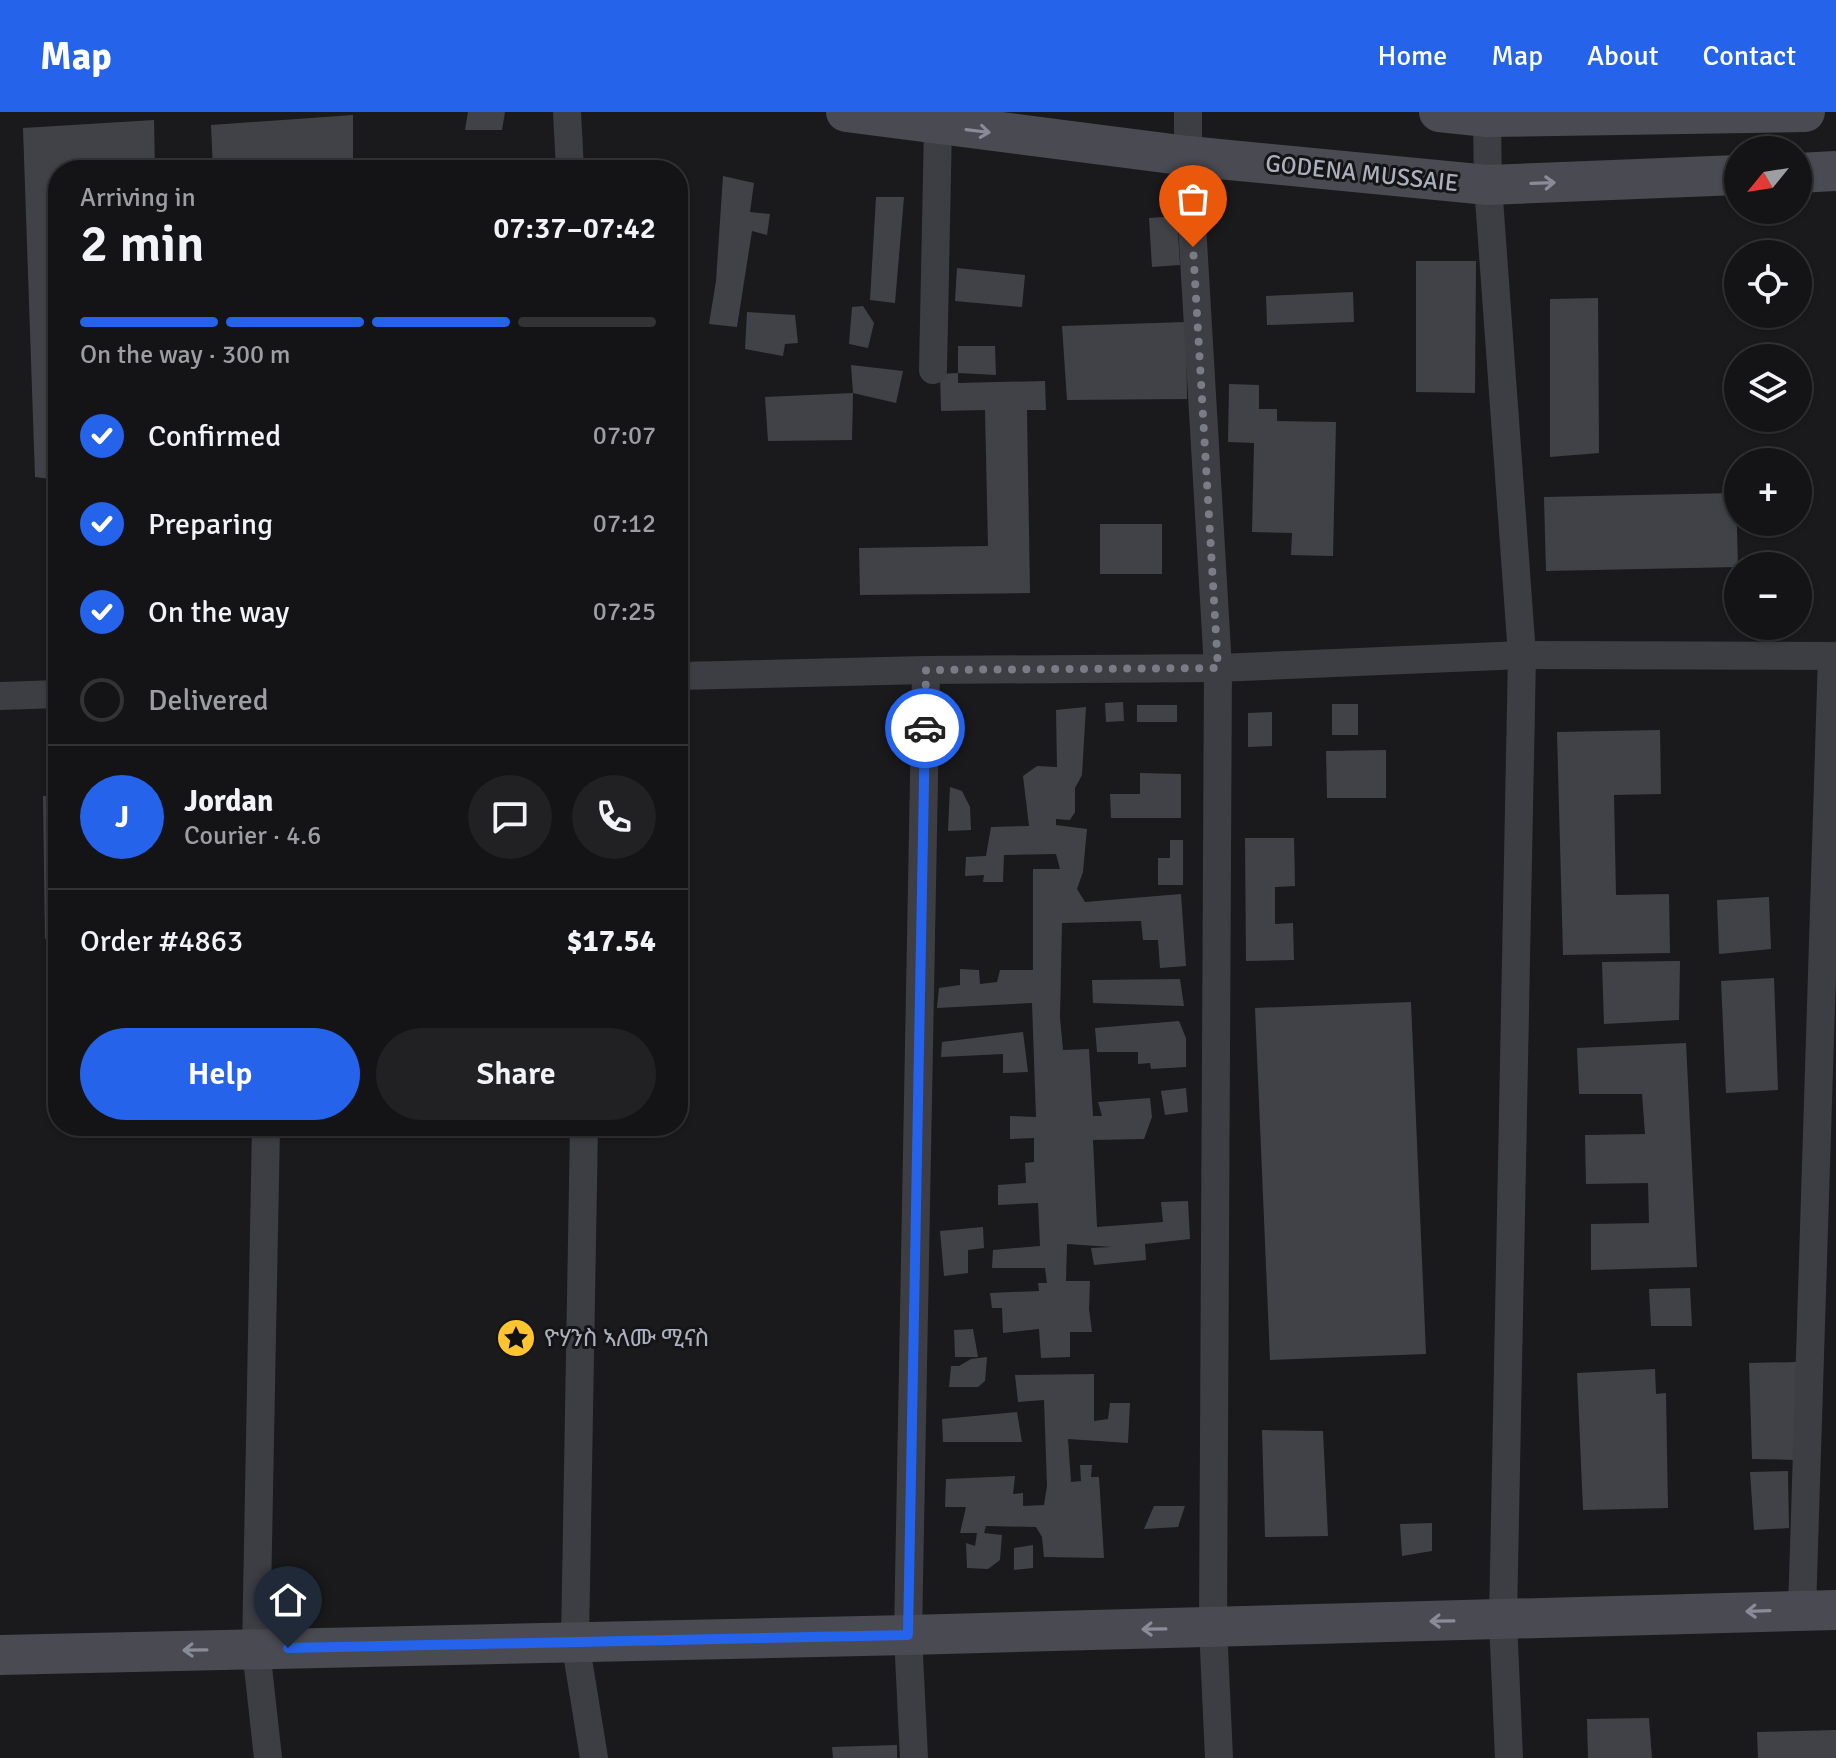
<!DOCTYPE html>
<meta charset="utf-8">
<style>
body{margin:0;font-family:Signika,"Noto Sans Ethiopic",sans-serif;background:#212123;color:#f1f3f6;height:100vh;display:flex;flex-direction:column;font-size:30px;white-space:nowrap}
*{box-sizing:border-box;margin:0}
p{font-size:26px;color:#9d9ea1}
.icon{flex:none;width:44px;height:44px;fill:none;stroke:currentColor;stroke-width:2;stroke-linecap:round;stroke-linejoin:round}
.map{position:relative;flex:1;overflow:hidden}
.details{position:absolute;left:48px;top:48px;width:640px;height:976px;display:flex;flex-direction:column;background:#141416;border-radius:32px;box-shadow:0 2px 6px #0004,0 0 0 2px #333335}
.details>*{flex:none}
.needle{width:52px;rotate:240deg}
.buttons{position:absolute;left:1724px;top:24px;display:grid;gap:16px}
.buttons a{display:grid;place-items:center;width:88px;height:88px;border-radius:50%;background:#141416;box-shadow:0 2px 6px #0004,0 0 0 2px #333335;font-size:40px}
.pin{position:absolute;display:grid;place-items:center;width:68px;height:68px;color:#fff;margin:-82px -34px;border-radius:50% 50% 50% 0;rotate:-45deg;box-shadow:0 0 8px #0007}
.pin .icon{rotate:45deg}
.courier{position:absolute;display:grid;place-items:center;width:80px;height:80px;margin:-40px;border:6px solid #2563eb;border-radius:50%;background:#fff;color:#222;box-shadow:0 2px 10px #0007}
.summary em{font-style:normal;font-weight:600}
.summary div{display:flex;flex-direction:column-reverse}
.summary{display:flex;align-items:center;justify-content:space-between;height:136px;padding:0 32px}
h1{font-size:52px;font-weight:600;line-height:60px}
.bar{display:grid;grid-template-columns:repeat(4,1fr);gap:12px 8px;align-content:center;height:96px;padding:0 32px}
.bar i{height:10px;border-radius:6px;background:#333335}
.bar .selected{background:#2563eb}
.bar p{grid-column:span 4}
.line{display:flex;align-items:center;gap:20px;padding:0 32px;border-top:2px solid #333335}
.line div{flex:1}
.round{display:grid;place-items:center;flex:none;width:84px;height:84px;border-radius:42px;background:#212123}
ol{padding:0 32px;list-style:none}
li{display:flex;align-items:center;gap:24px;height:88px}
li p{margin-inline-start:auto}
li .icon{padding:8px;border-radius:50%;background:#2563eb;color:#fff;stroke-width:4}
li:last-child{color:#9d9ea1}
li i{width:44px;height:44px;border:4px solid #333335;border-radius:50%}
.action{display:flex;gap:16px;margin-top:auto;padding:16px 32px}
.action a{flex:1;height:92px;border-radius:48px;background:#2563eb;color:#fff;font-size:32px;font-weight:600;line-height:92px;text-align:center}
.action a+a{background:#212123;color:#f1f3f6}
header{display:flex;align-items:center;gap:48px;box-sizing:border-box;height:112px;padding:0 40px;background:#2563eb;color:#fff}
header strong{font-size:38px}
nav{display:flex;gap:44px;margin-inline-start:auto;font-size:28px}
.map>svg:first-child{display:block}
.building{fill:#414247}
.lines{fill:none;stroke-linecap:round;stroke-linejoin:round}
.street{stroke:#3d3d44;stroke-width:28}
.secondary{stroke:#494a52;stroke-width:40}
.oneway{stroke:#898c98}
.done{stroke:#797c85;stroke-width:8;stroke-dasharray:0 14.4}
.route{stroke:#2563eb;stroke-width:10}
.labels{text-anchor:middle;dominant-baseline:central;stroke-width:6;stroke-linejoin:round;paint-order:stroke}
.street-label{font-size:24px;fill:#acb0bd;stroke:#151518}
.poi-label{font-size:24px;fill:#acb0bd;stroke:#151518;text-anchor:start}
</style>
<header>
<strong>Map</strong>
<nav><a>Home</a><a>Map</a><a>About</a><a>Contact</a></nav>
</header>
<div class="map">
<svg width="1836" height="1646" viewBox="0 0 1836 1646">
<rect width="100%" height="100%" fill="#1a1a1d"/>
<!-- building -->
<g class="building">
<path d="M468,0h37l-3,18h-37z"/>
<path d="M353,3v55h-140l-2,-45z"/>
<path d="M154,8l1,50h-97v310l-23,-3 -12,-349z"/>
<path d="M723,64l31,7 -4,29 20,2 -3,21 -15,-4 -15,96 -28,-3 7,-43z"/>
<path d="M876,85h28l-9,106 -25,-3z"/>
<path d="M1177,104l3,49 -28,2 -3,-49z"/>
<path d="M1416,149h60l-1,132 -59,-1z"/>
<path d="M957,156l68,7 -3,32 -67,-6z"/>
<path d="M1353,180l1,30 -87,3 -1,-29z"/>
<path d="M1598,186l1,155 -49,4v-158z"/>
<path d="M863,194l11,17 -6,25 -19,-4 3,-37z"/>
<path d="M747,200l48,3 3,28 -13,1 -2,12 -38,-7z"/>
<path d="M1186,210l1,77 -120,1 -5,-74z"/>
<path d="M958,234h37l1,29 -38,-2z"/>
<path d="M851,253l52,6 -7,32 -43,-10 -1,47 -84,1 -3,-44 88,-4z"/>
<path d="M958,261v10l87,-2 1,29h-19l3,183 -170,2 -1,-47 129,-2 -3,-136 -44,1 -1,-37z"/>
<path d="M1229,272l30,1v24h18v12l59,1 -3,134 -42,-1 1,-22 -40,-1 2,-89 -26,-1z"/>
<path d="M1736,381l2,74 -192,4 -2,-74z"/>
<rect x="1100" y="412" width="62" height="50"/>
<path d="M1123,590l1,19 -18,1 -1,-19z"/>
<rect x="1332" y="592" width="26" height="31"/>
<rect x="1137" y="593" width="40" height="17"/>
<path d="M1086,595l-4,68 -7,13v24l-5,8 -14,-1v6l31,4 -4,43 -6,17 8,13 96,-8 5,72 -26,2 -2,-28h-15l-2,-19 -79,2 -2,95 3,32 26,-1 4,67h9l-4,-14 52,-4 2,19 -8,22 -51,1 4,87 66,-5 -2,-20 27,-1 2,38 -45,5 1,16 -52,5 -3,-17 21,-1 -45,-3 -1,37h24l-1,28 3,23h-22v25l-29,1 -2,-29 -36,4 -1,-25h-10l-2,-15 49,-2 -1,-8h9l-2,-15h-53l1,-18 47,-4 -2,-43 -40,2v-20l28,-2 -1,-20 9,-1v-24l-24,1v-23l26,1 -4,-114 -95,5 2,-20 21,-3v-16l19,1 1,14 17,-2 3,-12h33v-101h27l-4,-15 -52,1 -1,27h-20l1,-7 -19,1 1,-19 20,-1 5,-29 38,-1 -6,-50 14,-10 20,1 -1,-57z"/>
<path d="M1272,600v34l-24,1v-34z"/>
<path d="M1660,618l1,64 -47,1 2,100 53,-1 1,59 -107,2 -6,-223z"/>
<path d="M1386,638v48h-59l-1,-47z"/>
<path d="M1140,661l41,1v44h-70l-1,-24h30z"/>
<path d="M950,675l12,4 8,16 1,23 -23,1z"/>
<path d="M43,684h15v143h-13z"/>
<path d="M1245,726h49l1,48 -20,1v37l18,-1 1,37 -48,1z"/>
<path d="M1170,728h13v45h-25v-27h12z"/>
<path d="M1769,785l2,52 -52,5 -2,-54z"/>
<path d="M1680,849l-1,59 -75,4 -2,-62z"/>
<path d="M1774,866l4,112 -52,3 -5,-112z"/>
<path d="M1180,867l4,27 -91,-3 -1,-23z"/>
<path d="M1411,890l15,352 -156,6 -15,-352z"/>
<path d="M1179,909l7,17v29l-35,2 -1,-6 -12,1v-12h-41l-2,-24z"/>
<path d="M1023,920l5,40 -25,1v-19l-62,3 1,-15z"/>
<path d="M1686,931l11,224 -106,3v-46l58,-1 -1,-40 -62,1 -1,-49 60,-1 -3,-40h-63l-2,-46z"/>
<path d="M1186,976l2,24 -23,3 -4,-24z"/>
<path d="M983,1115l1,21 -16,2v23l-24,3 -4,-45z"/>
<path d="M1690,1176l2,38h-41l-2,-37z"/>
<path d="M973,1217l5,28h-23l-1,-27z"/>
<path d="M987,1245l-2,24 -7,6h-29l2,-21h8l12,-7z"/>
<path d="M1797,1250l1,98 -46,-1 -3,-96z"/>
<path d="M1655,1257l1,25 10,-1 2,115 -85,2 -6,-137z"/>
<path d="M1094,1262v47l14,-2 2,-16h20l-2,40 -60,-4 3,43 10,-1 -1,-16h12l-1,12h8l5,81 -60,-1 -2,-20 -6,-10 -50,-1 -2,7 18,2 -2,25 -12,9 -21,-1 -1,-25 9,3 2,-13h-17l6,-26h-21l1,-28 69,-3 -2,18 10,-1v13l21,-1 3,-19 -3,-86 -26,2 -3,-27z"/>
<path d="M1017,1300l5,30h-79l-1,-23z"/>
<path d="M1262,1318l61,1 5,105 -63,1z"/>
<path d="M1788,1359l1,57 -35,2 -4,-58z"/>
<path d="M1154,1394h31l-7,21 -34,2z"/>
<path d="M1432,1411v28l-30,5 -2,-32z"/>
<path d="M1033,1433v23l-19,2v-22z"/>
<path d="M1649,1606l3,40h-64l-1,-39z"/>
<path d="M1836,1618v28h-78l-1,-26z"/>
<path d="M897,1633v13h-64l-1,-11z"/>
</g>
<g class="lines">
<!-- street -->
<g class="street">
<path d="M567,0l3,58"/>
<path d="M1188,0v44l30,512 -5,959 6,131"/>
<path d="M1487,5l1,68 34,470 -19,965 6,138"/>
<path d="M933,258l5,-244"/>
<path d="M678,564l248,-6 292,-2 304,-13 314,1"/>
<path d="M0,584l58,-2"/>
<path d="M266,1014l-10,523 12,109"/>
<path d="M584,1014l-9,515 19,117"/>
<path d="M1802,1498l30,-954"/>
<path d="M914,1646l-6,-123 18,-965"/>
</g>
<!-- secondary -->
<g class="secondary">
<path d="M846,0l342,44 300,29 250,-10"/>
<path d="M1439,0l48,5 318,-5"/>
<path d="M1798,61l38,-2"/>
<path d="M0,1543l908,-20 928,-25"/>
</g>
</g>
<!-- one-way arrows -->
<defs><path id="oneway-shaft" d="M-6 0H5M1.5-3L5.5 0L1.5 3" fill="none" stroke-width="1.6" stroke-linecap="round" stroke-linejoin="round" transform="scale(2)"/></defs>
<g class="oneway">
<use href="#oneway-shaft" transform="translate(978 19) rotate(7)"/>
<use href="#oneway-shaft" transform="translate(1543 71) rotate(-2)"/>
<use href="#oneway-shaft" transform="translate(1758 1499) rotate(178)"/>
<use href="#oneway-shaft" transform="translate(1442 1509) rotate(179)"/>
<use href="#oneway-shaft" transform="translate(1154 1517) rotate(179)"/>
<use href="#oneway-shaft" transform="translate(195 1538) rotate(179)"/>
</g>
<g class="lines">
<!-- done -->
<path class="done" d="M925,616l1,-58 292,-2 -25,-421"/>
<!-- route -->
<path class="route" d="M288,1536l620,-13 17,-907"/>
</g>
<!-- icons -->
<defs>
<symbol id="sight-disc" viewBox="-11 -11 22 22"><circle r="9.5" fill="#ffc530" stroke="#151518"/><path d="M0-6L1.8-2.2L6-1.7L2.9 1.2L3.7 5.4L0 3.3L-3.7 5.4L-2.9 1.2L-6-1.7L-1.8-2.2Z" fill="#111"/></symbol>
</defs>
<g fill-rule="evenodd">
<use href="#sight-disc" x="494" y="1204" width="44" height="44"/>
</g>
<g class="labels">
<!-- street labels -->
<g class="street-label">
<text transform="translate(1362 61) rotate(6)">GODENA MUSSAIE</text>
</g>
<!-- poi labels -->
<g class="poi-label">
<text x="544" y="1226">ዮሃንስ ኣለሙ ሚናስ</text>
</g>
</g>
</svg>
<div class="buttons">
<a><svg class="needle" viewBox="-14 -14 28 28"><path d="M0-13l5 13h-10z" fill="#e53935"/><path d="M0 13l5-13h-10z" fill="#9d9ea1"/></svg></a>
<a><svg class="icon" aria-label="locate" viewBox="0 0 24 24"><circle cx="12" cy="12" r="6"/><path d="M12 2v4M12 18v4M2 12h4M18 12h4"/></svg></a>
<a><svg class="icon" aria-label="layers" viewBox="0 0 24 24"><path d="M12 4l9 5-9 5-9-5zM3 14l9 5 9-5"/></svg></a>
<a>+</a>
<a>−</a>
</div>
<div class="pin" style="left:1193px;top:135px;background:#ea580c"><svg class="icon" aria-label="bag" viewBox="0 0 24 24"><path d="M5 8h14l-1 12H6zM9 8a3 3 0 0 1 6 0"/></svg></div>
<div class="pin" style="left:288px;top:1536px;background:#1f2937"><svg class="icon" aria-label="home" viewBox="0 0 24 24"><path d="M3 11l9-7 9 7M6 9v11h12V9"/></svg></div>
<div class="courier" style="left:925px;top:616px"><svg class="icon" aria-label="car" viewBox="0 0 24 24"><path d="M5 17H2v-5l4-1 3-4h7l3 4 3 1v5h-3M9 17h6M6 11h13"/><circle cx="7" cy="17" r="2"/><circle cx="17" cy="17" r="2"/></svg></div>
<section class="details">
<div class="summary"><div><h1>2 min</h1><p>Arriving in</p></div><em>07:37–07:42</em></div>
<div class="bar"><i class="selected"></i><i class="selected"></i><i class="selected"></i><i></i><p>On the way · 300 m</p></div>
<ol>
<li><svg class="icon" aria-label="check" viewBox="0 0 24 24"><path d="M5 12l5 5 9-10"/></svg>Confirmed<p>07:07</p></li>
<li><svg class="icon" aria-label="check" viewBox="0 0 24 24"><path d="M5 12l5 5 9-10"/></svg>Preparing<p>07:12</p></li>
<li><svg class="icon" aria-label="check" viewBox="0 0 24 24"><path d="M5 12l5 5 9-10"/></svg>On the way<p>07:25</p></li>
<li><i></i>Delivered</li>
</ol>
<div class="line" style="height:144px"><b class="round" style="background:#2563eb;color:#fff">J</b><div><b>Jordan</b><p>Courier · 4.6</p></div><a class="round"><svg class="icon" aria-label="chat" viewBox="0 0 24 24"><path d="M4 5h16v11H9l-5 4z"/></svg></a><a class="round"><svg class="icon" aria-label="phone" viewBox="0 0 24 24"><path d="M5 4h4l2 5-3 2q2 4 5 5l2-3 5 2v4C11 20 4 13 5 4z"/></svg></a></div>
<div class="line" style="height:104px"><div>Order #4863</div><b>$17.54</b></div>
<div class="action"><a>Help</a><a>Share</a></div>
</section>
</div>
